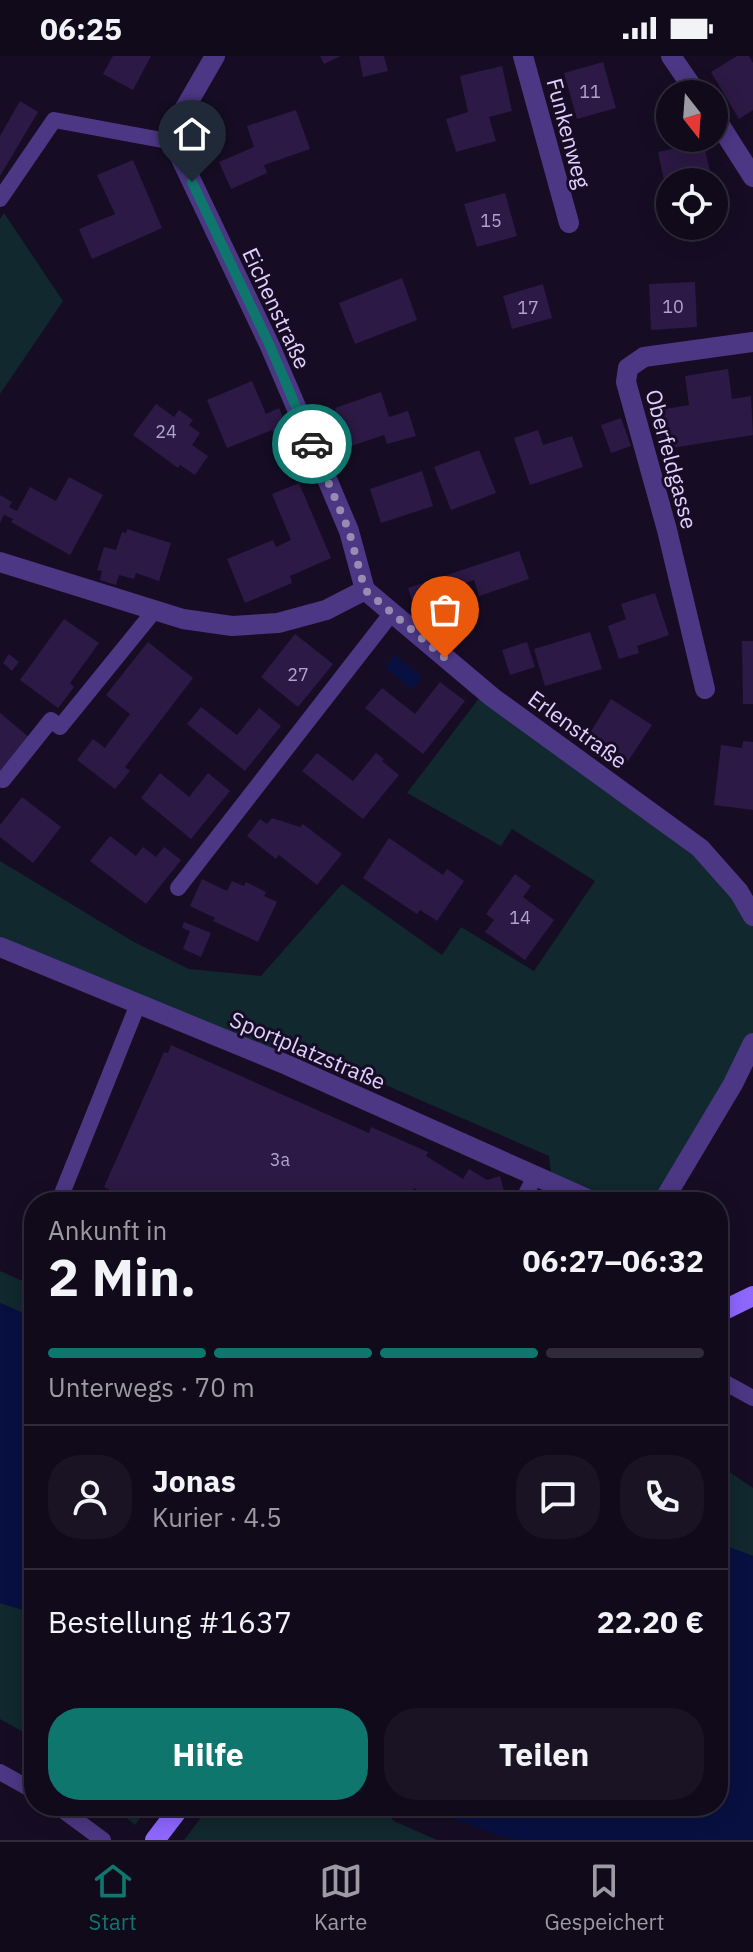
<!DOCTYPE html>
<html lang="de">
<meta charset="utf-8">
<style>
body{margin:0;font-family:"IBM Plex Sans",sans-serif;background:#191324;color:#f1f3f6;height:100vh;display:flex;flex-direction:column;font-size:30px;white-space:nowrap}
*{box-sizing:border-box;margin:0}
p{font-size:26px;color:#9c9aa3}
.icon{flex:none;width:44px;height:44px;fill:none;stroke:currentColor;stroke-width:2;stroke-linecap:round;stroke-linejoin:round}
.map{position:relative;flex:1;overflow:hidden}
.details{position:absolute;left:24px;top:1136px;width:704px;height:624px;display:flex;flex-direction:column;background:#100a1b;border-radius:32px;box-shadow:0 4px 20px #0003,0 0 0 2px #302b3a}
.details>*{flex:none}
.needle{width:52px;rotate:163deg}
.buttons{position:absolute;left:656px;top:24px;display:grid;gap:16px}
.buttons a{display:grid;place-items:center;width:72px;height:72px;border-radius:50%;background:#100a1b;box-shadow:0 4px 20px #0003,0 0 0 2px #302b3a;font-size:40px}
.pin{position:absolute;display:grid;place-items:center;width:68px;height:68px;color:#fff;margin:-82px -34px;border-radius:50% 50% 50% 0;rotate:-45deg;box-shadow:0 0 8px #0007}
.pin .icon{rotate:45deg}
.courier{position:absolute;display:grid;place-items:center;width:80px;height:80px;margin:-40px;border:6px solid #0f766e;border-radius:50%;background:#fff;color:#222;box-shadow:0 2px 10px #0007}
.headline em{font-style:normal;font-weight:800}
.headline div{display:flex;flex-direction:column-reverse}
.headline{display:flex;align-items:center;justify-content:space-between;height:136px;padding:0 24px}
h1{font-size:52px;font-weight:800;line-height:60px}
.bar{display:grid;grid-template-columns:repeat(4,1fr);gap:12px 8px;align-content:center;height:96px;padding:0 24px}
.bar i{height:10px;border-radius:6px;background:#302b3a}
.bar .selected{background:#0f766e}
.bar p{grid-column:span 4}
.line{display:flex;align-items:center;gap:20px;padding:0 24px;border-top:2px solid #302b3a}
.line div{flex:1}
.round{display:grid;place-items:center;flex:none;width:84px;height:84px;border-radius:32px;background:#191324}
.primary-button{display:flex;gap:16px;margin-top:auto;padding:16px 24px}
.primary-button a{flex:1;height:92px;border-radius:32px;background:#0f766e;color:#fff;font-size:32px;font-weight:800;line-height:92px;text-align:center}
.primary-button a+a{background:#191324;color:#f1f3f6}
.status{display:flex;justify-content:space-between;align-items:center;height:56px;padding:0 40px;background:#100a1b;direction:ltr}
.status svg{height:22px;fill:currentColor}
.dock{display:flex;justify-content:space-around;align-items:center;height:112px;border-top:2px solid #302b3a;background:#100a1b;font-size:22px;color:#9c9aa3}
.dock a{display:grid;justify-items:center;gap:4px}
.dock .selected{color:#0f766e}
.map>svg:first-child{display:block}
.green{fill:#10282e}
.water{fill:#081042}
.building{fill:#2c1945}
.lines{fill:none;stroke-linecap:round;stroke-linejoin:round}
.lane{stroke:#4c3784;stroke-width:16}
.street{stroke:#4c3784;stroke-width:20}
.secondary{stroke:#8e67ff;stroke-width:20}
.done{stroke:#998cb2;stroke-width:8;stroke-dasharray:0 14.4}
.route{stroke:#0f766e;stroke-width:10}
.labels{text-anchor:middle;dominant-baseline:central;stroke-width:6;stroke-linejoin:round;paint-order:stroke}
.number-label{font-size:18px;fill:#b3a2d0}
.street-label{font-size:22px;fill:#e0d0ff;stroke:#160d24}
</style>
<div class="status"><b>06:25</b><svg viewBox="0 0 49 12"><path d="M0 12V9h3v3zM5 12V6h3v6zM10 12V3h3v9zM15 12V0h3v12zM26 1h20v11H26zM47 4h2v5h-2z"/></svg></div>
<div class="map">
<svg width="753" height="1784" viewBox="0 0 753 1784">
<rect width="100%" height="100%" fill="#160d24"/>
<!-- green -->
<g class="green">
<path d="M4,157l59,88 -63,93v-175z"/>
<path d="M483,637l216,156 54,71v119l-95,163h-36l-71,-29 -2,-17 -237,-103 -33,-11 -5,15 -274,-112v-84l134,81 55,27 72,7 81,-92 100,71 19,-28 73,44 61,-90 -83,-52 -11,17 -94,-53z"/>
<path d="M0,1215l34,15v32l-34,-15z"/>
<path d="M718,1412l10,3 25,17v68l-35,-13z"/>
<path d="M0,1547l34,10v125l-34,-19z"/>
<path d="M113,1750h36l-14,19z"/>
<path d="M210,1750h170l14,15 43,19h-253z"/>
</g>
<!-- water -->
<g class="water">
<path d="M394,599l28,22 -10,12 -27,-22z"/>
<path d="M0,1247l34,15v295l-34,-10z"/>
<path d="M718,1487l35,13v284h-233l-17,-3 -84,-31h299z"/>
</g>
<!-- building -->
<g class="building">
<path d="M113,0h38l-18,34 -30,-16z"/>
<path d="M320,0h21l-17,8z"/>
<path d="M359,0h25l4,15 -25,6z"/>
<path d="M737,0h12l4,7v47l-14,9 -28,-47z"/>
<path d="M603,6l13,46 -39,11 -13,-46z"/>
<path d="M502,10l10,45 -23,6 7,24 -40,11 -10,-33 22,-7 -8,-36z"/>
<path d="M20,45l18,11 -38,64v-40z"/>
<path d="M296,54l14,39 -46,16 3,8 -36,16 -12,-27 35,-15 -7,-21z"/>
<path d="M703,86l8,33 -46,10 -7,-33z"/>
<path d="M133,104l29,68 -70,31 -13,-30 36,-15 -18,-39z"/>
<path d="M505,137l12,43 -40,11 -13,-43z"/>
<path d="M402,222l15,42 -62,24 -16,-41z"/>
<path d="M695,226l2,45 -46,3 -2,-46z"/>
<path d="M543,228l9,34 -40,11 -9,-33z"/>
<path d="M728,313l4,30 19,-3 2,39 -94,15 -6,-39 36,-6 -4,-29z"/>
<path d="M252,325l14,33 13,-6 9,21 -14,6 -2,-5 -45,18 -20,-48z"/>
<path d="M381,336l8,25 19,-6 8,25 -29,8 -3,-9 -36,12 -13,-39z"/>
<path d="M156,348l18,13 5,-7 14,10 -4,5 11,8 -8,12 16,11 -13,19 -15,-10 -2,3 -45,-33z"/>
<path d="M621,362l10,28 -20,7 -10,-28z"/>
<path d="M538,374l5,15 29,-9 11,31 -53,18 -16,-47z"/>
<path d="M479,394l17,43 -45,17 -17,-43z"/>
<path d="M422,415l11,35 -52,17 -11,-34z"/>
<path d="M69,421l34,18 -33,60 -59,-33 2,-3 -9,-4 -4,8v-28l12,7 -3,5 8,4 13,-24 26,14z"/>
<path d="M299,427l32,75 -41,18 2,7 -47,20 -18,-44 46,-19 3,7 15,-7 -19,-46z"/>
<path d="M127,473l44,14 -12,38 -23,-8 -2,6 -15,-4 -3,10 -16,-5 2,-9 -5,-1 7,-23 12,3 6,-18 4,1z"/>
<path d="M519,495l10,28 -50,17 -5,-16 -62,21 -4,-13z"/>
<path d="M655,537l14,42 -32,11 2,7 -20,6 -11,-33 18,-7 -5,-15z"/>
<path d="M64,563l35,24 -29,40 4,4 -16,21 -38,-28z"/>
<path d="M590,576l12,37 -57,17 -11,-37z"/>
<path d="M295,578l38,30 -35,43 -37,-30z"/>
<path d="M742,585h11v63h-10z"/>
<path d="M148,586l45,36 -68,89 5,4 -15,18 -38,-29 16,-21 12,9 25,-34 -24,-19z"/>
<path d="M527,586l8,25 -25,8 -8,-25z"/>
<path d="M9,598l10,8 -7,9 -9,-8z"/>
<path d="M440,626l25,19 -42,53 -58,-46 17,-20 33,26z"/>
<path d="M611,643l41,26 -24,36 -40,-25z"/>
<path d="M201,651l36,28 22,-27 22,18 -36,45 -58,-47z"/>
<path d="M0,657l31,26 -31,36z"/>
<path d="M743,685l10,1v68l-39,-5 7,-60 21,3z"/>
<path d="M317,697l36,28 23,-28 8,6 -2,2 17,14 -36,44 -61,-48z"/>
<path d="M160,717l29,24 19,-24 22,18 -39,48 -50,-41z"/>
<path d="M22,741l39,30 -28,36 -33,-26v-12z"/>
<path d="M272,762l28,9 3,-3 39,30 -25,31 -38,-30 -3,4 -29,-23 13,-17 7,5z"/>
<path d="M110,780l26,20 7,-9 13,10 8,-10 17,13 -35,44 -56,-43z"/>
<path d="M389,782l54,37 4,-6 17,12 -27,40 -17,-11 -3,4 -54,-36z"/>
<path d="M515,818l16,12 -8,11 31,23 -29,40 -40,-28 9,-12 -8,-6z"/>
<path d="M202,823l25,12 5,-10 12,5 2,-4 20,10 -2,4 13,6 -19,40 -45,-21 2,-3 -25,-12z"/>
<path d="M184,866l27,11 -10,24 -18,-8 7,-18 -8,-3z"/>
<path d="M171,989l198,88 2,-6 57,25 -2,4 37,23 6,-10 18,11 13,-4 4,15 -6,11h-63l-21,-14 -7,14h-270l-33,-15 60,-135 4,1z"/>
</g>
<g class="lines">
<!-- lane -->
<g class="lane">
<path d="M0,143l54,-79 119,22"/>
<path d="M3,724l48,-60 9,7 95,-117"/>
<path d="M178,832l213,-274"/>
<path d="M69,1146l-6,-11 75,-187"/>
<path d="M522,1146l13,-26"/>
<path d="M718,1314l4,11 31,17"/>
<path d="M0,1716l34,19"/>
<path d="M57,1750l46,34"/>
</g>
<!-- street -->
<g class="street">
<path d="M215,0l-37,64 -5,22 97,204 54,126 25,59 16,59"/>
<path d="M523,0l46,167"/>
<path d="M671,0l26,38"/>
<path d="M714,60l39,61"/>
<path d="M0,506l183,57 49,7 46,-3 48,-13 39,-20"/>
<path d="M365,534l127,107 208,151 39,44 14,24"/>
<path d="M705,633l-38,-159 -41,-148 2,-14 16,-11 109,-15"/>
<path d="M0,891l287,118 307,137"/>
<path d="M666,1146l2,-9 65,-109 20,-41"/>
</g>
<!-- secondary -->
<g class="secondary">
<path d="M718,1257l35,-17"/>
<path d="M155,1784l26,-34"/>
</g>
</g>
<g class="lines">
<!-- done -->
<path class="done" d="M312,388l37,87 16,59 80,68"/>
<!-- route -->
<path class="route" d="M192,126l78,164 42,98"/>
</g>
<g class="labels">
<!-- number labels -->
<g class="number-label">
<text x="590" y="35">11</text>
<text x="491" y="164">15</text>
<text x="673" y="250">10</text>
<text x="528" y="251">17</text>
<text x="166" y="375">24</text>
<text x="298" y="618">27</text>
<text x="520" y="861">14</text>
<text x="280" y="1103">3a</text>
</g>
<!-- street labels -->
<g class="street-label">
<text transform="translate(569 77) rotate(75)">Funkenweg</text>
<text transform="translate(277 252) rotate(65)">Eichenstraße</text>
<text transform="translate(672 403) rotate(75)">Oberfeldgasse</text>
<text transform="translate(578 673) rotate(36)">Erlenstraße</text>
<text transform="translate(308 994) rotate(23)">Sportplatzstraße</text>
</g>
</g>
</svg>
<div class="buttons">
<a><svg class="needle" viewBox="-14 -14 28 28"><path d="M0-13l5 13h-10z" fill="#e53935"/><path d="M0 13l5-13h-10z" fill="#9c9aa3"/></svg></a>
<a><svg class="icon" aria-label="locate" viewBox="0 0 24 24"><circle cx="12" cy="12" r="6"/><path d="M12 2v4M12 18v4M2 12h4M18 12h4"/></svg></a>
</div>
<div class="pin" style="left:445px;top:602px;background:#ea580c"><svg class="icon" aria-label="bag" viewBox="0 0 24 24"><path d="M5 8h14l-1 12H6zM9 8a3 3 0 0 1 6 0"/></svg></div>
<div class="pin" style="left:192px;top:126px;background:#1f2937"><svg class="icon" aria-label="home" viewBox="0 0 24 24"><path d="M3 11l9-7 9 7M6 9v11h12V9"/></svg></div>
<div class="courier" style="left:312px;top:388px"><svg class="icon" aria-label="car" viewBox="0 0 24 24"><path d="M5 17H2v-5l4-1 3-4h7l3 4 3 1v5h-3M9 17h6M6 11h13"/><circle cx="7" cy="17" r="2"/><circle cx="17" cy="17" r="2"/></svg></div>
<section class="details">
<div class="headline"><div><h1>2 Min.</h1><p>Ankunft in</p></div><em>06:27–06:32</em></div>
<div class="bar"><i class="selected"></i><i class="selected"></i><i class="selected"></i><i></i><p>Unterwegs · 70 m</p></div>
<div class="line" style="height:144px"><a class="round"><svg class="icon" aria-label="person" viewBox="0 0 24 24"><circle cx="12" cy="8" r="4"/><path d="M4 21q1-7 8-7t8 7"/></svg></a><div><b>Jonas</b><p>Kurier · 4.5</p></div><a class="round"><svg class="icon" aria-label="chat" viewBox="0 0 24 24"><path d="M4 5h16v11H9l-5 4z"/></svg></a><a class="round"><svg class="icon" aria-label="phone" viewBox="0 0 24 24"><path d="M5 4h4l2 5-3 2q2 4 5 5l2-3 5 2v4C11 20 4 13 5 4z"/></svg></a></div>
<div class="line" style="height:104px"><div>Bestellung #1637</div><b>22.20 €</b></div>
<div class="primary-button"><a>Hilfe</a><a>Teilen</a></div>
</section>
</div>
<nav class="dock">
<a class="selected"><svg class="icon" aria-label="home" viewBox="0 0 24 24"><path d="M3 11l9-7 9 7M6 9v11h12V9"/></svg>Start</a>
<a><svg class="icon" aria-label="map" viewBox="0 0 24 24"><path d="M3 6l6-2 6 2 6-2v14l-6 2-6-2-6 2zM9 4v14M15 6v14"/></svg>Karte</a>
<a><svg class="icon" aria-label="saved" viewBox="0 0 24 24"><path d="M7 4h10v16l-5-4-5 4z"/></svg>Gespeichert</a>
</nav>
